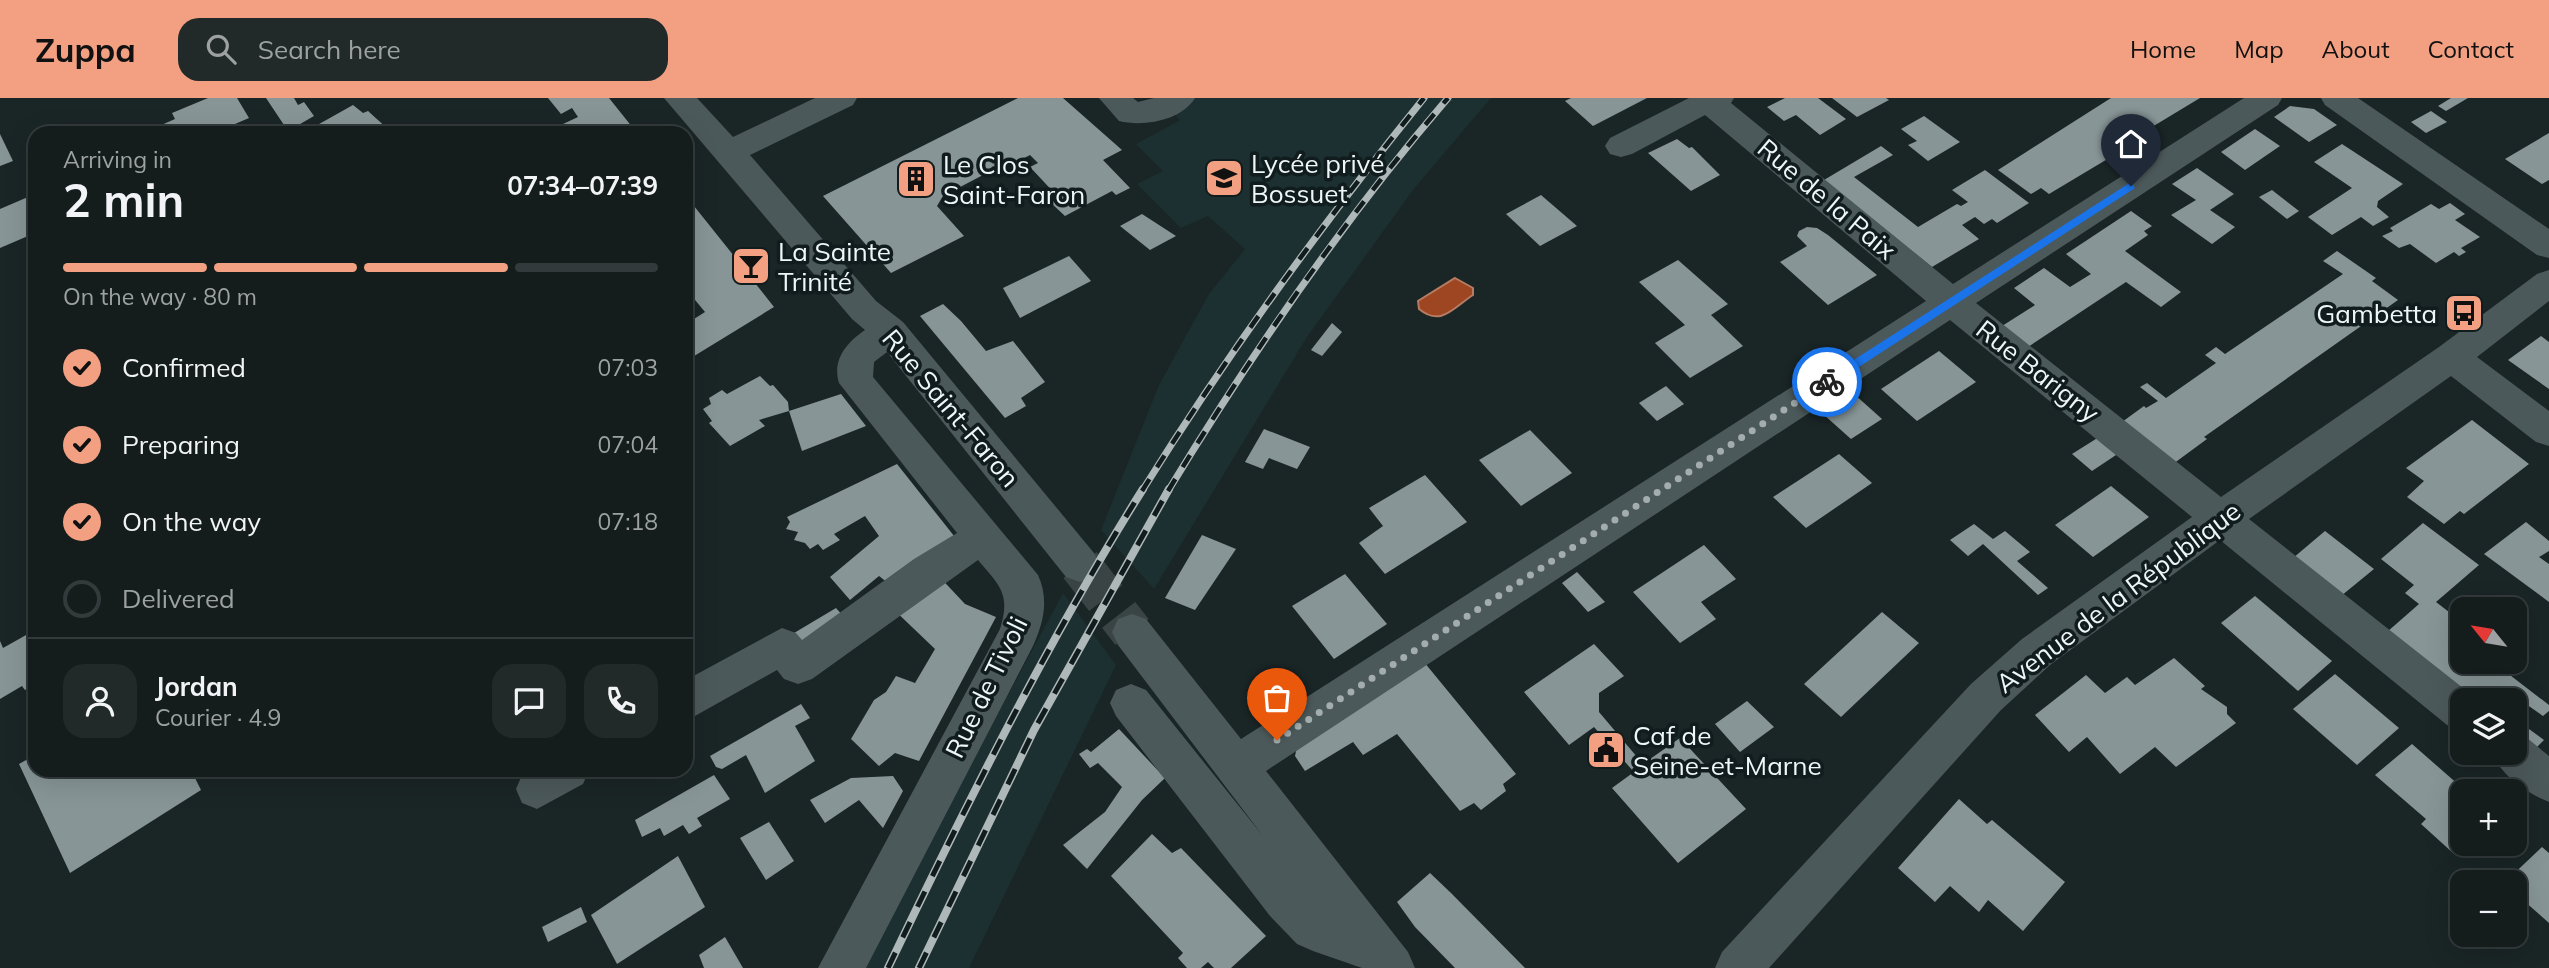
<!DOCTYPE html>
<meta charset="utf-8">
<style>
body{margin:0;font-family:Mulish,sans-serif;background:#212929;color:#f1f3f6;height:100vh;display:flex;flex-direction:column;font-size:26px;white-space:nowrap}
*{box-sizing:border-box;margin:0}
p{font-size:23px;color:#9da1a3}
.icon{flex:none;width:38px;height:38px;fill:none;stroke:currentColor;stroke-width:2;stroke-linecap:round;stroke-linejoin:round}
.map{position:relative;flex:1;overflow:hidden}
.drawer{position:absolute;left:28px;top:28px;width:665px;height:651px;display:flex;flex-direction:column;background:#141c1c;border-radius:21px;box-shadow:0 7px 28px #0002,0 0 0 2px #333a3b}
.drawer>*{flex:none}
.needle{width:46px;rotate:300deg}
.controls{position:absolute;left:2450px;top:499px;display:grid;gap:14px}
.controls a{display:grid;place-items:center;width:77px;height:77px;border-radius:14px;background:#141c1c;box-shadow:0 7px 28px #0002,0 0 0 2px #333a3b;font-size:35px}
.pin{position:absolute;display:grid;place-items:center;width:60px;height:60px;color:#fff;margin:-72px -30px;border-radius:50% 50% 50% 0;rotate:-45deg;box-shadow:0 0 7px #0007}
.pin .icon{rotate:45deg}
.courier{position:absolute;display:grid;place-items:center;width:70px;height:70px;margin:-35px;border:5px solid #1a73e8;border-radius:50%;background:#fff;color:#222;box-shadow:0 2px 9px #0007}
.summary em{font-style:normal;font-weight:700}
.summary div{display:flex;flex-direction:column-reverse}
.summary{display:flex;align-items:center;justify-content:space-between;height:119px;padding:0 35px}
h1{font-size:46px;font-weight:700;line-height:52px}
.bar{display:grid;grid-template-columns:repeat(4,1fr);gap:10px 7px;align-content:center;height:84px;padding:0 35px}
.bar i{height:9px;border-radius:5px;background:#333a3b}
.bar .selected{background:#f2a081}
.bar p{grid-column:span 4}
.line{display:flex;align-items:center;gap:18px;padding:0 35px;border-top:2px solid #333a3b}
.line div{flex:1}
.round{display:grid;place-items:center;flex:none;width:74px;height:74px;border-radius:21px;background:#212929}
ol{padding:0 35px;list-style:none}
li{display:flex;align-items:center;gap:21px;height:77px}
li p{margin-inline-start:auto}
li .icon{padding:7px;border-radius:50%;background:#f2a081;color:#111;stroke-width:4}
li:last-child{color:#9da1a3}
li i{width:38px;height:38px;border:4px solid #333a3b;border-radius:50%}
header{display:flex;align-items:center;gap:42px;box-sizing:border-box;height:98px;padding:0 35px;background:#f2a081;color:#111}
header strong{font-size:33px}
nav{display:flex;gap:38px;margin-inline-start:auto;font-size:24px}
.search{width:490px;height:63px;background:#212929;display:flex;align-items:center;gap:18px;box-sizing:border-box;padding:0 24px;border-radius:21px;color:#9da1a3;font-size:26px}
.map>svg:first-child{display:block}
.built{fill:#1c2f31}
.water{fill:#9e4622;stroke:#b67b62;stroke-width:2}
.building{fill:#879596}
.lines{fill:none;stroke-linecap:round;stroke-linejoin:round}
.minor-tunnel{stroke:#3a4445;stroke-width:42;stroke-dasharray:42 21;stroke-linecap:butt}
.minor{fill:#4c595a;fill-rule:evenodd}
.rail-far1-casing{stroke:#afb8b9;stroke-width:7}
.rail-casing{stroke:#afb8b9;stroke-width:8}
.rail-far1{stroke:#101c1d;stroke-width:4.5;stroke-dasharray:14;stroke-linecap:butt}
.rail{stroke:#101c1d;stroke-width:5;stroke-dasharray:17;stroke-linecap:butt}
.route{fill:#1a73e8}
.done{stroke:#a4adae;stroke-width:7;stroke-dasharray:0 12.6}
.labels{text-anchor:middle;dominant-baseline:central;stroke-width:7;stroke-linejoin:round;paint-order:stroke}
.poi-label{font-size:26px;fill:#eff6f7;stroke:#101c1d;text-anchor:start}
.street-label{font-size:26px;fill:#eff6f7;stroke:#101c1d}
</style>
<header>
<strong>Zuppa</strong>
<div class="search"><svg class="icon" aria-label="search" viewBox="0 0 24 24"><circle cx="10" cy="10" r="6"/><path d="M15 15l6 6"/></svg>Search here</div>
<nav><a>Home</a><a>Map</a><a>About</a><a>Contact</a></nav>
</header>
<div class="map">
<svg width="2549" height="870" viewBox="0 0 2549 870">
<rect width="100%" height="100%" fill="#1a2526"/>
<!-- built -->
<g class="built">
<path d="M1157,0h334l-78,92 -106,147 -153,252 -53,-59 58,-145 50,-91 36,-45 -37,-33 -27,12 -44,-44 26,-13 -27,-27 44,-24z"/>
<path d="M1063,495l53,72 -147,303h-108z"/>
</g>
<!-- water -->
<path class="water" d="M1455,180l18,10v7c-20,13 -32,32 -54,14l-1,-8z"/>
<!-- building -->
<g class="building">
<path d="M208,0h29l12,20 -35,15h-71l32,-14 -3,-6z"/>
<path d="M266,0h28l4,7 6,-3 10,14 -26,15z"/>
<path d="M548,0h61l28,35h-67l-7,-9 15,-7 -6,-9 -11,6z"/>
<path d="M1018,0h45l59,52 -19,10 27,28 -14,7 -4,-4 -47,25 -14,-13 8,-5 -29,-31 8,-4 -8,-8 -23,12 -3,-3 -61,32 -6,10 27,30 -73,37 -68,-77z"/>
<path d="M1571,0h76l-54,28 -28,-25z"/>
<path d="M1785,0h33l28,21 -26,16 -24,-20 -12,6 -17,-14z"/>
<path d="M1832,0h54l3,2 -32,17z"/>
<path d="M2111,0h89l-48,29 4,3 -107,64 -8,-6 -10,6 -33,-24z"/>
<path d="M2451,0h17l-22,13 -8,-5z"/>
<path d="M353,7l10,8 5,-2 21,19 -5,3h-66l-6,-5z"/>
<path d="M2290,8l24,3 23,16 -28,17 -35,-25z"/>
<path d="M2431,13l16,11 -21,11 -15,-11z"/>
<path d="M1924,18l36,26 -32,19 -20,-16 9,-4 -16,-12z"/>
<path d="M2255,31l25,17 -35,24 -24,-18z"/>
<path d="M2549,35v47l-7,4 -37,-25z"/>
<path d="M0,36l13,27 -13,5z"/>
<path d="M1677,41l12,9 3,-1 28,28 -29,16 -43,-38z"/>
<path d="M2342,46l61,40 -25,17 -1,6 12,10 -16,9 -12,-9 -29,18 -24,-18 44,-29 -38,-26z"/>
<path d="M1881,48l12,9 -39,22 64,50 39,-23 4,2 7,-4 -16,-12 33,-20 44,33 -32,20 -5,-4 -8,5 -9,-7 -13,8 17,14 -47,28 -108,-87z"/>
<path d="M2197,70l37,26 -24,16 25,17 -23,17 -41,-29 25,-15 -24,-16z"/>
<path d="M2272,92l27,21 -12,8 -28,-22z"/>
<path d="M35,96v39l-35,15v-39z"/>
<path d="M1541,97l36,31 -37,20 -34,-32z"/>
<path d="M2450,105l15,11 -10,6 25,17 -19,11 5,4 -7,4 -5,-4 -18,11 -26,-19 -11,4 -17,-12 11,-5 -3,-3 41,-24 8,5z"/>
<path d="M694,108l40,50 13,-7 21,27 -13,7 19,24 -88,54v-37l19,-12 -19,-23v-79z"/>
<path d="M2131,113l21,15 -8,5 4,4 -23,16 56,41 -20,15 -35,-25 -98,65 -26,-21 33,-21 -21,-17 30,-20 26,19 21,-13 -25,-20z"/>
<path d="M1142,116l34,22 -26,14 -30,-24z"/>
<path d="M1807,129l10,1 11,7 49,40 -49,30 -48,-43 27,-16 -10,-10 2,-5z"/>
<path d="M2337,153l39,27 -4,3 26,19 -194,137 3,2 -34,25 -51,-42 22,-16 2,2 12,-7 -18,-14 7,-4 19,15 50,-35 -11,-8 11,-8 9,7 118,-80 -20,-13z"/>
<path d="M1069,158l22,25 -71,37 -17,-30z"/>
<path d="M1678,162l50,44 -17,11 32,31 -53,32 -35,-35 30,-18 -46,-43z"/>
<path d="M943,206l18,17 25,30 27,-10 32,41 -24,16 5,8 -21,12 -85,-102z"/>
<path d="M1332,225l10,9 -20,24 -11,-6z"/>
<path d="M2541,238l8,6v47l-41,-29z"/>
<path d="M1939,253l37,31 -59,39 -36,-32z"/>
<path d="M760,278l10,10 3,-1 15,17 1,9 -30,9 6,6 -35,20 -21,-23 3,-2 -9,-12 8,-5 -2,-6 13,-8 5,4z"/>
<path d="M1666,288l18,18 -27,17 -18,-18z"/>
<path d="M841,296l25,32 -64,25 -13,-40z"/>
<path d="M1854,296l28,25 -31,20 -28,-25z"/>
<path d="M2472,322l57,44 -65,50 -4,-3 -16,13 -37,-27 17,-16 -18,-13z"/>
<path d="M1264,331l46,18 -13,22 -28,-11 -6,11 -18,-7z"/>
<path d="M1530,332l42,43 -51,33 -42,-46z"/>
<path d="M2099,339l20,16 -27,18 -20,-17z"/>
<path d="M1839,356l33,29 -66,45 -33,-31z"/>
<path d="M897,366l65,82 -65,44 -18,-14 -29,24 -20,-23 49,-41 -14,-20 -31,18 6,6 -17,10 -5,-6 -8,5 -5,-6 -11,-3 4,-8 -12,-3 4,-7 -3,-5z"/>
<path d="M1425,377l42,47 -82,52 -26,-31 24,-17 -14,-18z"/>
<path d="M2111,388l38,31 -56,40 -38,-32z"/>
<path d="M2526,424l23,19v10l-10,6 10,7v38l-65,-48z"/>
<path d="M2423,425l56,42 -43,37 26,20v40h31l56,43v6l-6,5 -27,-19 -4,3h-41l-84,-68 32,-28 -14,-11 9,-8 -33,-26z"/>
<path d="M1974,426l19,15 12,-8 25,21 -13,9 31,27 -10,7 -55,-51 -15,12 -18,-16z"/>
<path d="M2325,433l49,38 -33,27 -48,-38z"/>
<path d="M1202,437l34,14 -41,61 -30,-12z"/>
<path d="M1704,447l32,34 -35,23 15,17 -36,24 -47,-51z"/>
<path d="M934,473l31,33 31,13 -77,144 -24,-8 -16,13 -28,-27 23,-39 12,-8 10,-16 19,7 20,-34 -46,-44z"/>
<path d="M1577,474l28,30 -17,10 -26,-29z"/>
<path d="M1345,476l42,50 -53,35 -42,-53z"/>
<path d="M2255,498l77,65 -34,30 -77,-68z"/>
<path d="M836,510l16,18 -51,35 -17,-22z"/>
<path d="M1882,514l37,31 -78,74 -37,-33z"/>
<path d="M35,532v54l-10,6 -3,-4 -22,13v-58l3,7z"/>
<path d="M1594,546l30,32 -25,17v19l44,52 37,-26 66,71 -68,54 -66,-75 22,-16 -40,-45 -25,18 -45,-53z"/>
<path d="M2174,560l31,28 -4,3 26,18v7l9,9 -60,44 -21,-20 -35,27 -33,-37 -18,15 -34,-37 51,-40 19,18 22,-16 8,8z"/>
<path d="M1424,564l92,112 -13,10 3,7 -25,19 -7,-7 -14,8 -63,-77 -34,21 -10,-13 -48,29 -10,-15 3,-14z"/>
<path d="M2335,576l64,54 -42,37 -64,-56z"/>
<path d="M1747,603l27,26 -34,25 -25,-28z"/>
<path d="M801,606l9,14 -15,8 20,35 -50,32 -19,-38 -24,14 -6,-2 -6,-11z"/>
<path d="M1119,631l46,49 -23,22 -55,69 -24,-24 42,-33 17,-25 -24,-24 -8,5 -11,-14 8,-5 4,3z"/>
<path d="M2529,631l15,11 -10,10 -15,-12z"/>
<path d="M2412,646l48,42 5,-4 10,9h-13v54l-9,8 -32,-29 5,-5 -51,-44z"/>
<path d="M35,657v15h156l10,20 -131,83 -51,-109z"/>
<path d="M714,677l16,24 -33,19 5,8 -13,8 -6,-9 -19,11 -4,-8 -18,9 -7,-17z"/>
<path d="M893,678l10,15 -20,37 -24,-28 -34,23 -15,-23 41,-22z"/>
<path d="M1959,701l28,25 5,-4 73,62 -42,49 -35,-31 -9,12 -29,-26 -15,16 -37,-34z"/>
<path d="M769,724l25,39 -28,19 -26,-42z"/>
<path d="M1152,736l20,19 9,-5 85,88 -35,32h-17l-6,-6 -7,6h-14l-9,-10 5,-5 -72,-77z"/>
<path d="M2542,749l7,6v70l-34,-30v-11h-10z"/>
<path d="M678,758l27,51 -88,57 -26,-49z"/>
<path d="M1430,775l21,20 74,75h-70l-40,-41 -18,-25z"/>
<path d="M581,809l6,15 -39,20 -6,-15z"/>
<path d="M725,839l18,31h-39l-5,-13z"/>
</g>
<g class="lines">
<!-- minor-tunnel -->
<path class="minor-tunnel" d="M1080,467l52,67"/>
<!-- minor -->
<g class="minor">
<path d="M664,0h33l36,39 82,-39h42l-4,7 -103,50 126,146 27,21 191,231 6,12 -6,12 -14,5 -14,-5 -179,-225 -13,10 -1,15 165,198c11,24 6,47 -5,71l-167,322h-48l182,-339c11,-35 0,-43 -22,-69l-166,119 -14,5 -14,-5 -7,-9 -91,51v-41l96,-52 14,5 6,7 112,-81 43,-26 -118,-150c-7,-23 7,-40 26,-53l-13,-11z"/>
<path d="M1099,0h34l5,4 16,-4h41c-14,23 -52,29 -76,23z"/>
<path d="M1689,0h45l-3,5 222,181 291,-186h38l-4,7 -302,198 245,194 218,-150 98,-73 12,-4v31l-72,56 72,54v35l-13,-4 -85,-66 -202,143 228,180 -15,1v31l-15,-6 -227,-185 -170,125 -49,45 -232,258h-54l7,-16 249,-268 51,-45 170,-122 -242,-197 -684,451 142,181 7,16h-53l-49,-17 -16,-7 -27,-28 -154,-200 -6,-13 6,-13 15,-6 15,6 117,146 -145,-191 -6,-13 6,-13 14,-5 14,5 95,120 685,-438 -221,-186 -73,39 -11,3 -11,-3 -5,-8 5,-8z"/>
<path d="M2321,0h37l191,131v29l-12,-3 -212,-150z"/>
<path d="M2515,635l12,5 22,18v46c-23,-9 -48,-27 -58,-50h24z"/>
<path d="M529,672h60l-6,14 -46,25 -15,-6 -6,-14 6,-14z"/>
</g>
<defs>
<g id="rail-far1">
<path d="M1142,393c86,-138 180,-267 282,-393"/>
<path d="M1168,393c84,-138 174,-270 280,-393"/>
</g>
<g id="rail">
<path d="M888,870c78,-163 159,-326 255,-479"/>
<path d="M919,870l115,-238 135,-241"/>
</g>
</defs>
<!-- rail-far1 casing -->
<use href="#rail-far1" class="rail-far1-casing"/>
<!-- rail casing -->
<use href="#rail" class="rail-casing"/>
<!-- rail-far1 -->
<use href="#rail-far1" class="rail-far1"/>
<!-- rail -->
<use href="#rail" class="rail"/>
</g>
<!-- route -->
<path class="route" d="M2131,84l4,6 -304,197h-7v-6z"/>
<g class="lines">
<!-- done -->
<path class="done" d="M1277,642l550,-358"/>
</g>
<!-- icons -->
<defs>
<symbol id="school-square" viewBox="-11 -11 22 22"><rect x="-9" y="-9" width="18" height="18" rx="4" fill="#f2a081" stroke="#101c1d"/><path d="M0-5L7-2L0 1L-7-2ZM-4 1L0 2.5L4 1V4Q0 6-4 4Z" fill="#111"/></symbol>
<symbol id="building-square" viewBox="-11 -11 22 22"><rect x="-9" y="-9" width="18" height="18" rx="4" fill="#f2a081" stroke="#101c1d"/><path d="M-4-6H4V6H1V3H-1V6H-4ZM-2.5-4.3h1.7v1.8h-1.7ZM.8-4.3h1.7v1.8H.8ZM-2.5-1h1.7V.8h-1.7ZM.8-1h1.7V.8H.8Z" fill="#111"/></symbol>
<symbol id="bar-square" viewBox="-11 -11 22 22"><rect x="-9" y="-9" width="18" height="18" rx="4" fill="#f2a081" stroke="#101c1d"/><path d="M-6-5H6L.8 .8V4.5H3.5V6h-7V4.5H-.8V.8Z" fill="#111"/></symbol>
<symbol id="bus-square" viewBox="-11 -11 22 22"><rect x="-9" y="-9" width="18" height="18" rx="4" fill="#f2a081" stroke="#101c1d"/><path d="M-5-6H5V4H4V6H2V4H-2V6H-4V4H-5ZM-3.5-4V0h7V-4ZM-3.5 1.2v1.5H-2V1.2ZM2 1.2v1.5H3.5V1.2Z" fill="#111"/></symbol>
<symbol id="civic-square" viewBox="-11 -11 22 22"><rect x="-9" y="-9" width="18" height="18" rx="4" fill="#f2a081" stroke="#101c1d"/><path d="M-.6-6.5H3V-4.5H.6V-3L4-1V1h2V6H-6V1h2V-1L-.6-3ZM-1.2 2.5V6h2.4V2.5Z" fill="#111"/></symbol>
</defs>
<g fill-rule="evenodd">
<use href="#school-square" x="1202" y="58" width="44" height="44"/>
<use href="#building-square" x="894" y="59" width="44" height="44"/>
<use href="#bar-square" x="729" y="146" width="44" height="44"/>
<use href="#bus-square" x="2442" y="193" width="44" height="44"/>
<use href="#civic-square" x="1584" y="630" width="44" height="44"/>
</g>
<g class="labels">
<!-- poi labels -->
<g class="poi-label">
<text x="1251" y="65">Lycée privé<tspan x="1251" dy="30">Bossuet</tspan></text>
<text x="943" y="66">Le Clos<tspan x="943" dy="30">Saint-Faron</tspan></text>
<text x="778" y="153">La Sainte<tspan x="778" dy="30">Trinité</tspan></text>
<text x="2437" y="215" text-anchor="end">Gambetta</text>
<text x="1633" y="637">Caf de<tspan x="1633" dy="30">Seine-et-Marne</tspan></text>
</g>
<!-- street labels -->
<g class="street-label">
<text transform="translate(1827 101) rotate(40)">Rue de la Paix</text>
<text transform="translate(2038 273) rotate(38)">Rue Barigny</text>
<text transform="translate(951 310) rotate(50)">Rue Saint-Faron</text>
<text transform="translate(2118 499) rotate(-37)">Avenue de la République</text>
<text transform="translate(986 589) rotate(-64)">Rue de Tivoli</text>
</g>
</g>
</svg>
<div class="controls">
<a><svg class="needle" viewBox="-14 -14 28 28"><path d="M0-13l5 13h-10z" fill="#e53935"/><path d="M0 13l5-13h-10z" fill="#9da1a3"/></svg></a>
<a><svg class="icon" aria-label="layers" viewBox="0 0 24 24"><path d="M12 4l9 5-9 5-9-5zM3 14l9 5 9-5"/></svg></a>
<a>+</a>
<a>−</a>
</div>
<div class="pin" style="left:1277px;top:642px;background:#ea580c"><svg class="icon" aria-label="bag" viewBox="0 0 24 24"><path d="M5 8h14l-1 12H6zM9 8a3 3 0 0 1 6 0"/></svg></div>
<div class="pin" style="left:2131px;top:88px;background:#1f2937"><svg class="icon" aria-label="home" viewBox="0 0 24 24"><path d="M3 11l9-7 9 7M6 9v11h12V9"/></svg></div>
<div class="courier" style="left:1827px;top:284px"><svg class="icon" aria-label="bike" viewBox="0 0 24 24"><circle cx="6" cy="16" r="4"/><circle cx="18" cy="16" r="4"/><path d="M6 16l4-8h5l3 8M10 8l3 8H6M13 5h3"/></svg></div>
<section class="drawer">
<div class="summary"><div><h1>2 min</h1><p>Arriving in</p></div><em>07:34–07:39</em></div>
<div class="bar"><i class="selected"></i><i class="selected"></i><i class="selected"></i><i></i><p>On the way · 80 m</p></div>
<ol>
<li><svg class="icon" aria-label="check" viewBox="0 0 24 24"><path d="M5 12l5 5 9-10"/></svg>Confirmed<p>07:03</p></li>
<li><svg class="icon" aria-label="check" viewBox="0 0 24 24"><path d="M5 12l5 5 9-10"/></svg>Preparing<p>07:04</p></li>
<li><svg class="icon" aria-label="check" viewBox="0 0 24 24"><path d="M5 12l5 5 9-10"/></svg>On the way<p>07:18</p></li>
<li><i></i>Delivered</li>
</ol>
<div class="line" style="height:126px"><a class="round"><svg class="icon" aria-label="person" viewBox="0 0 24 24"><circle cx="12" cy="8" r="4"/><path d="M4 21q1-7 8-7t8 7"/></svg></a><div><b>Jordan</b><p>Courier · 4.9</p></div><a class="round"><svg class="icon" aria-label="chat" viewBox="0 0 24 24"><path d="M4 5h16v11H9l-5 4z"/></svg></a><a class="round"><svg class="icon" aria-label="phone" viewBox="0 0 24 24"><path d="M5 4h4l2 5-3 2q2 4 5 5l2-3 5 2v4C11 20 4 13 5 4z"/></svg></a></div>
</section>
</div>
